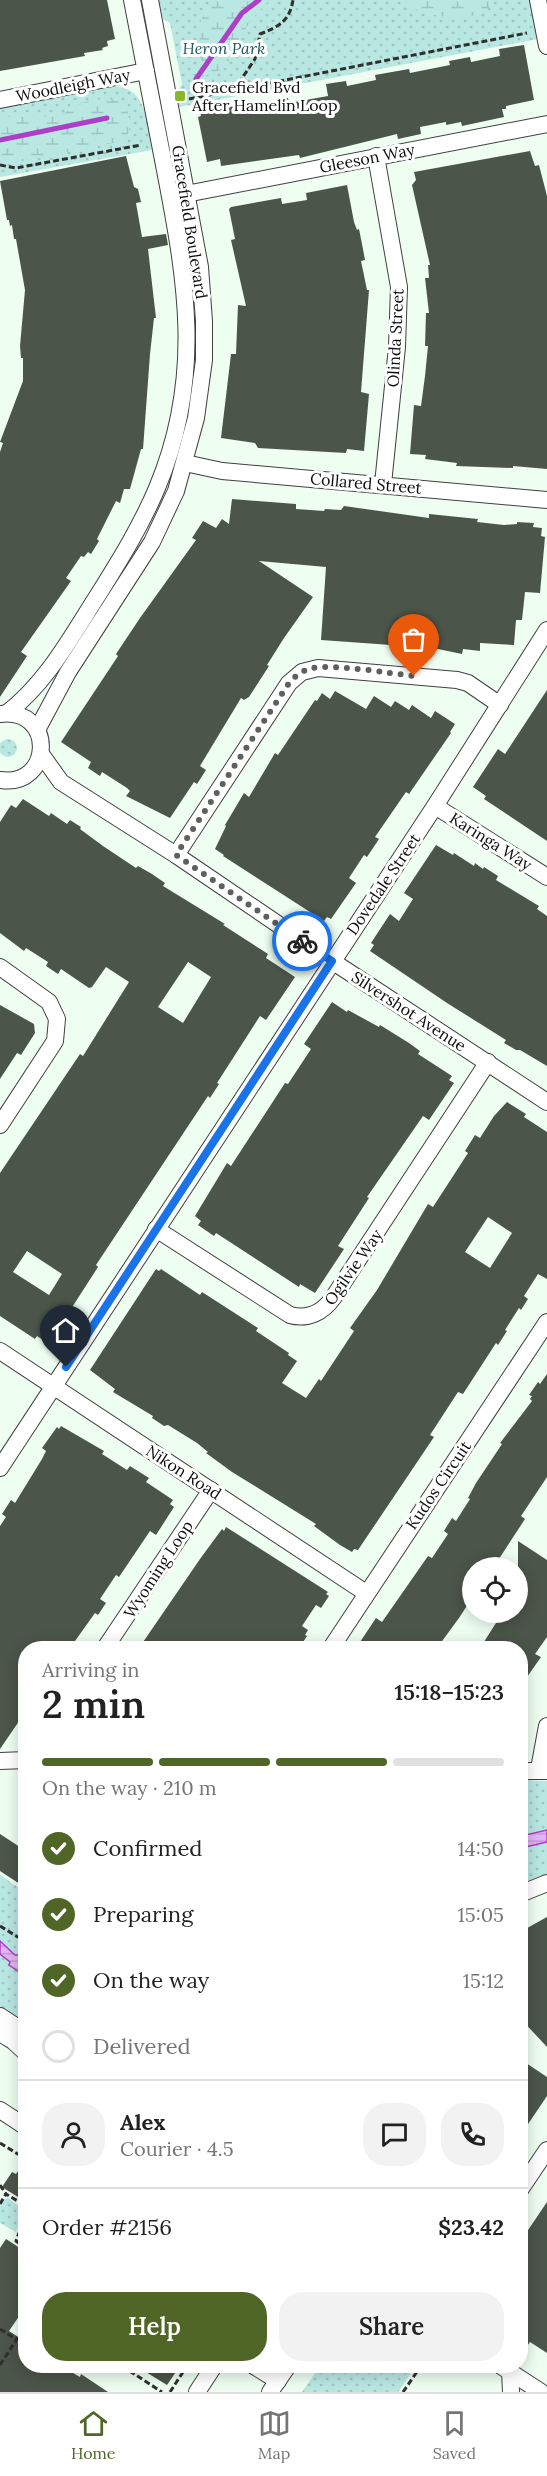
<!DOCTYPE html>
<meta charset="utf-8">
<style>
body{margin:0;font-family:Lora,serif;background:#f2f2f2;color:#222;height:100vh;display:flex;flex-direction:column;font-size:22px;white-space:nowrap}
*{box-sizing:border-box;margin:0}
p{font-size:20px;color:#767676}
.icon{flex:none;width:33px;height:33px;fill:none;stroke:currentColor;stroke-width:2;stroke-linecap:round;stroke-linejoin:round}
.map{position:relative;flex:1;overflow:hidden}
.sheet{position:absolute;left:18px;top:1641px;width:510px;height:732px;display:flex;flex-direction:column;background:#fff;border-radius:24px;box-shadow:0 3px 15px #0003}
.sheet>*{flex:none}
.fabs{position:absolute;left:462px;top:1557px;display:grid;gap:12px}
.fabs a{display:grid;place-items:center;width:66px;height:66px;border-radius:50%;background:#fff;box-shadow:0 3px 15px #0003;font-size:30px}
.pin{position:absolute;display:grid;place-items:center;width:51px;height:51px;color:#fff;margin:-62px -26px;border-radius:50% 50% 50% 0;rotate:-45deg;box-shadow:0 0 6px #0007}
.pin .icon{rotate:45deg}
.courier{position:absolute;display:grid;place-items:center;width:60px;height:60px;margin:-30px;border:4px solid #1a73e8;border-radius:50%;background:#fff;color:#222;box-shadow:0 2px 8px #0007}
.headline em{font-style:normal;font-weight:600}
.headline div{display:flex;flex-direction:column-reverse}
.headline{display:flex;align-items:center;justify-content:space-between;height:102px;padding:0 24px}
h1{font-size:39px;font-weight:600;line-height:45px}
.bar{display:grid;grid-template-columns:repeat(4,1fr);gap:9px 6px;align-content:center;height:72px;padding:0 24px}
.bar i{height:8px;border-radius:4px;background:#e0e0e0}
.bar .active{background:#4f6626}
.bar p{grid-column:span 4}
.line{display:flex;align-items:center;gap:15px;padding:0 24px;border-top:2px solid #e0e0e0}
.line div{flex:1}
.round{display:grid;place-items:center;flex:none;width:63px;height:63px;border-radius:24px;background:#f2f2f2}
ol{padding:0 24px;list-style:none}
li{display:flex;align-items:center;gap:18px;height:66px}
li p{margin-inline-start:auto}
li .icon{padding:6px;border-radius:50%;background:#4f6626;color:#fff;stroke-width:4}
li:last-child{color:#767676}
li i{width:33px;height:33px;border:3px solid #e0e0e0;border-radius:50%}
.cta{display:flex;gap:12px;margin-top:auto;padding:12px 24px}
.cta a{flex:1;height:69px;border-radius:24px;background:#4f6626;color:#fff;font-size:24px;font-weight:600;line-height:69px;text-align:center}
.cta a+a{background:#f2f2f2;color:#222}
.dock{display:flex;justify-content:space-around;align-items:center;height:84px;border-top:2px solid #e0e0e0;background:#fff;font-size:16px;color:#767676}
.dock a{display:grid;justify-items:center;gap:3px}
.dock .active{color:#4f6626}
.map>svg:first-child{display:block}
.grass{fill:url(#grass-dots)}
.wetland{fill:url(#wetland-marsh)}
.water{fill:url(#water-rules);stroke:#ac3ec8;stroke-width:1.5}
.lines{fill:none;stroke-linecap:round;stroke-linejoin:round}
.stream{stroke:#ac3ec8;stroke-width:5}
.building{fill:#4c554a;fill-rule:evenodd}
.minor-casing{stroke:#404040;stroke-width:18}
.path{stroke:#2f2f2f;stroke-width:3;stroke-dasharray:6 3;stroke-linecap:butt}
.minor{stroke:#fff;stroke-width:16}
.done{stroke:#5c615d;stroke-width:6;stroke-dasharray:0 10.8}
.route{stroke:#1a73e8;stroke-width:8}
.poi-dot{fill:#86b82a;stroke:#fff;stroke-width:2}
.labels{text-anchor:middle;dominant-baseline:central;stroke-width:6;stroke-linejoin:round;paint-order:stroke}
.park-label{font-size:16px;font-style:italic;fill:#205662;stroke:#fff}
.street-label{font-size:16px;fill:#0d0d0d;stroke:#fff}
.poi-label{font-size:16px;fill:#0d0d0d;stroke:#fff;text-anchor:start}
</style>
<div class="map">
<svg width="547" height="2392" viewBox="0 0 547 2392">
<defs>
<pattern id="grass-dots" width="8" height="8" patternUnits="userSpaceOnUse" patternTransform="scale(1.5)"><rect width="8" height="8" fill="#b9e7e2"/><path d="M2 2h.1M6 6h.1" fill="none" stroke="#9ec5c1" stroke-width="1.8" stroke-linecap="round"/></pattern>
<pattern id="wetland-marsh" width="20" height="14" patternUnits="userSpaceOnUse" patternTransform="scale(1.5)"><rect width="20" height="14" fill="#b9e7e2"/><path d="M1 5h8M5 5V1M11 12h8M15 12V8" fill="none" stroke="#9ec5c1"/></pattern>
<pattern id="water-rules" width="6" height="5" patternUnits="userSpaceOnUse" patternTransform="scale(1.5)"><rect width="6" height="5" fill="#e5b4f4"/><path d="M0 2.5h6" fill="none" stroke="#c39ad0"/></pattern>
</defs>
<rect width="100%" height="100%" fill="#eefef1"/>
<!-- grass -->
<g class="grass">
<path d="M158,0h373l7,39 -359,68 -2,-14 5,-9 -12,-61 -7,-4z"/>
<path d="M115,86c33,3 32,38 37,64l-152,27v-69z"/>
<circle cx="8" cy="748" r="9"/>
<path d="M521,1780l26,1v96l-26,9z"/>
<path d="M0,1875l25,17v142l-25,-17z"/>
<path d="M8,2198l16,12 -8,22 -16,-9v-17l5,-7z"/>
<path d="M320,2366h96l-18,26h-96z"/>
</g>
<!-- wetland -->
<g class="wetland">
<path d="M210,0h60l-20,21 -25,47 -23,9 -3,-52z"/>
<path d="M396,0h96l-3,8c-5,3 -12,7 -18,8 -22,6 -56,-5 -75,-16z"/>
<path d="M106,98l12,3 8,6c4,12 7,25 -3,34l-110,22 -13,-2v-43l23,-4 27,3 12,-3 23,-12z"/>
</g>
<!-- water -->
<g class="water">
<path d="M547,1830v12l-26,6v-12z"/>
<path d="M0,1941l15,14h10v21l-16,-11 1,-3 -10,-8z"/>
</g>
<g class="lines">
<!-- stream -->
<g class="stream">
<path d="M196,79l46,-66 17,-13"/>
<path d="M0,140l107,-22"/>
</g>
</g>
<!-- building -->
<g class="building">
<path d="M0,0h107l8,39 -8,2 1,5 -6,2 1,2 -19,3 1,3 -85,15z"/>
<path d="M524,45l10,55 -28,6v3h-4l2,8 -42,9 -1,-4 -15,3v-3l-26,5 1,7 -23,5 -1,-5 -97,24 -1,-3 -78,11 -1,-7 -13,3 -9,-45 3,-1 -2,-8 24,-4 1,4 25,-5v3l39,-8 1,5 39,-7 -2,-12 20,-3 1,5 29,-6 -1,-5 34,-6 1,4 40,-8 -1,-4 21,-4 1,5 29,-6 -1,-7z"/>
<path d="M530,151l5,15 4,-1 8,31v273l-34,-3v2l-57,-2 1,-3 -32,-4 1,-4 -16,-1 4,-49 7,1 4,-30 3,-30h-3l1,-33h3l-4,-35h4l-1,-13h2l-18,-80 4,-5 -2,-8z"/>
<path d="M126,156l8,31 4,2 3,13 -5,1 6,34 24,-3 2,11 -20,4 8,69h-2l-4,36 -7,95h-2l-11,40h-6l-4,14 -4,-2 -19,38 2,2 -8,13 -3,-2 -4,5 -3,-1 -15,22 5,3 -50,71 6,4 -27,41v-245l3,-9 -3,-1 23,-61v-23h-2l-1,-12 5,-56 -9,-51h-2l-2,-14 -2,1 -1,-6h-2l-7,-39z"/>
<path d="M347,185l7,37 3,8 2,-1 3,15 3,16 -4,1 6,29h2l-8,102 8,2 -5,57 -17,-2 -1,4 -88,-5 -3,-5 -34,-5 10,-84h5l2,-49 8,1 -15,-66 4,-1 -6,-30 2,-2 50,-9 1,6 25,-4 -1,-7z"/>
<path d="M232,499l64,5v5l28,2 1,-2 16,1 3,-4 85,12v-4l49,5 -1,3 27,3 13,-1v-2l17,1 -1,4 9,1 -1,8 4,1 -5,56 -15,-1 -3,28h-6l-2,25 -34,-2v8l-17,-2 -1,5 -29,-6 -112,-8 5,-73 -67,-6 54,36 -29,41 -17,27 2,1 -20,31 -5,3 -3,-2 -41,68 6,4 -9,14 -3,-2 -24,36 -44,-22 4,-5 -3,-3 -25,-16 -2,4 -12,-8 3,-6 -30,-20 57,-86 -2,-2 24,-36 56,-78 -4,-2 11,-17 13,7 6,-9 7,5z"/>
<path d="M547,690v151l-63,-42 2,-3 -13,-9 25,-38 7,5z"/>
<path d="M335,691l31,18 8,-13 17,11 4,-6 14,9 3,-5 19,13 4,-7 20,13 -5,8 1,1 -42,61 -3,-2 -31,45 4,2 -12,18 -3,-2 -15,23 7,5 -25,36 -4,-2 -3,4 -101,-65 1,-1 -9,-6 11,-23 -1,-1 19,-32 5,4 26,-44 3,2 37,-55 2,1 5,-8 8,6z"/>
<path d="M23,799l26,17 2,-3 16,11 3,-4 11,7 -1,2 23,17 33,22 2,-2 14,8 13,9 -2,3 62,38 -2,1 45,29 -2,4 29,19 -29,43 -6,-4 -43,67 2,1 -9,14 -2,-2 -112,169 2,2 -29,45 5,3 -17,27 -4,-3 -3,6 -13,-9 -2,3 -35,-23v-143l80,-119 3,2 46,-74 -23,-15 -14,20 -3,1 -28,-19 -3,5 -12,-8 2,-4 -22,-14 -2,3 -24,-18v-111l11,-17 5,3zM188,962l23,15 -28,46 -25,-16zM27,1251l35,23 -13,21 -36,-23z"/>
<path d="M436,845l17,10 1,-2 20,13 1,-3 8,6 1,-2 14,9 -2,4 43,26 -2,3 10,7v150l-27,-16h-4l-12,-7 2,-3 -59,-37 -77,-52 4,-6 -3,-2 19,-29 9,7 14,-22 -9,-6z"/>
<path d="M332,1002l15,10 1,-2 31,17 1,-2 29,18 11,8 -2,3 34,22 -3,4 5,3 -25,37 -6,-4 -56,81 2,1 -31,48 6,3 -29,44 -15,-9 -1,3 -83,-54 -2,3 -16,-11 3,-4 -6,-5 32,-53 4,3 54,-83 3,1 23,-35 -7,-5z"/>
<path d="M0,1005l34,19 1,9 -14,22 -4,-2 -17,26z"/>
<path d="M507,1102l19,12 -2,3 23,15v147l-9,-5 -14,22 4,3 -7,11 -2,-2 -14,22 2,1 -9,14 -2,-2 -33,51 -5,-2 -28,43 4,2 -76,113 -4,-1 -2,3 -12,-7 -26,-19 2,-2 -84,-52 -26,-19 2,-1 -11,-9 -29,-18 -4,1 -12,-8 1,-2 -40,-24 2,-3 -25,-19 66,-101 3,2 2,-2 39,26 2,-3 56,36 -2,3 33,22 -1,2 9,6 -15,22 24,15 13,-19 2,2 33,-50 -4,-3 27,-38 51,-86 5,3 35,-54 -3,-2 10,-16 5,3 14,-22zM488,1217l24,16 -22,35 -25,-16z"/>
<path d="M547,1374v103l-26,39 4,3 -32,49h-21v30l-13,20 -22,30h-81l20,-30 6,4 46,-66 4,2 16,-24 -4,-3 8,-13 4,3 14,-22 -2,-1 8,-15 26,-39 -2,-1 32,-42 -2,-2 2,-3 -3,-1 9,-13 2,2z"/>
<path d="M61,1426l43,25 -2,3 25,16 3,-4 19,12 -3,4 27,18 -3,4 4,3 -18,28 -6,-4 -31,46 -3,-2 -16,24 6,4 -8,12 -3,-2 -25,35h-44v63l-26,38v-223l6,-9 -4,-3 9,-14 4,3 27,-44 4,-8 -4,-3 15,-21 2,2z"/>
<path d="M226,1527l102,65 -2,2 3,2 -8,12 -5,-3 -14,21 6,4 -3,5 2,1 -8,12h-160l61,-89 22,-30 2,2z"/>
<path d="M518,1541l29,19v77l-12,17 6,3 -21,30v-39h-40l23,-36h15z"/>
<path d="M0,1834l26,17v37l-26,-17z"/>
<path d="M547,1917v130l-27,-29v-86z"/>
<path d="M520,2059l27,18v19l-27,40z"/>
<path d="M26,2160v42l-24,-15 10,-15 4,2z"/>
<path d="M547,2202v151l-17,-11 -10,14v-114z"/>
<path d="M6,2239l20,13v54l-17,25 17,11v24h35l19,11 1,-3 27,18h-108v-144z"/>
<path d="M136,2366h44l-13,19z"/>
</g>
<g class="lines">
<defs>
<g id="minor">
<path d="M538,0l9,46"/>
<path d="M0,100l146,-29"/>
<path d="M376,156l23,131 -2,60 -14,137"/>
<path d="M186,194l361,-70"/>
<path d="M185,463l37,8 325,29"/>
<path d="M7,713c40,-31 64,-76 91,-118 22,-35 43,-69 59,-107 47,-112 29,-209 7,-323 -11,-55 -21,-110 -32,-165"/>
<path d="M37,730l31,-58 84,-130 24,-51 20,-73 8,-58v-39l-4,-54 -50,-267"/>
<path d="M41,754l20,28 115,73 156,106 215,141"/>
<path d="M0,780c53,8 56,-73 0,-66"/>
<path d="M435,806l112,71"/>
<path d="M176,855l113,-172 13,-11 16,-4 139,12 11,3 32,22"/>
<path d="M0,967l49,35 8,17 -2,22 -55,84"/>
<path d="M156,1229l134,86c18,5 33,-3 43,-17l155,-236"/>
<path d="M0,1351l366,242"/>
<path d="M0,1468l435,-662 112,-176"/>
<path d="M105,1648l106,-158"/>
<path d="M331,1648l216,-326"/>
<path d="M0,1761l26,-1"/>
<path d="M539,1769l8,-43"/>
<path d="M520,1771h27"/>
<path d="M520,1894l27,-11"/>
<path d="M0,2016l26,17"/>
<path d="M0,2033l13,8 13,12"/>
<path d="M0,2110l26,17"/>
<path d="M520,2190l27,-40"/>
<path d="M254,2366l24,15"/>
<path d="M501,2366l40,26"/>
<path d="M510,2371l1,21"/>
<path d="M197,2392l17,-26"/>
<path d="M270,2392l18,-26"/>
</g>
</defs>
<!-- minor casing -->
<use href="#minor" class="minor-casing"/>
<!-- path -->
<g class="path">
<path d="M234,90l293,-57"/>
<path d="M189,99l45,-9 21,-31 5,-25c18,-7 30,-13 33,-34"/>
<path d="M0,165l16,3 125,-23"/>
<path d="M0,1926l26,16"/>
<path d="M0,2143l26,16"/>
<path d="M0,2185l6,9"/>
<path d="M0,2204l6,-10 20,12"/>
<path d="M26,2214l-10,27 10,7"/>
<path d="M0,2329l16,10"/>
<path d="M0,2365l26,-40"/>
<path d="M122,2366l40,26"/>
<path d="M133,2373l4,-7"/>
<path d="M170,2392l17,-26"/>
<path d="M403,2392l18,-26"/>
</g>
<!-- minor -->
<use href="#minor" class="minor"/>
</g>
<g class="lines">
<!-- done -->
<path class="done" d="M302,941l-126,-86 113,-172c6,-7 14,-13 23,-15 25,-4 75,5 102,8"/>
<!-- route -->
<path class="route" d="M66,1367l266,-406 -30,-20"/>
</g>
<!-- markers -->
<rect class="poi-dot" x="174" y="90" width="12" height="12" rx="3"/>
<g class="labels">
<!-- park labels -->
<g class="park-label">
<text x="224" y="48">Heron Park</text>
</g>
<!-- street labels -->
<g class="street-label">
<text transform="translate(73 85) rotate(-11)">Woodleigh Way</text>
<text transform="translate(367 158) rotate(-11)">Gleeson Way</text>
<text transform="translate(190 222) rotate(81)">Gracefield Boulevard</text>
<text transform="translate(395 338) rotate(-87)">Olinda Street</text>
<text transform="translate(366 483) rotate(5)">Collared Street</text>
<text transform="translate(491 841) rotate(32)">Karinga Way</text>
<text transform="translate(383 884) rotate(-56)">Dovedale Street</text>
<text transform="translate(409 1011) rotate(33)">Silvershot Avenue</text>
<text transform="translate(353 1267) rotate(-55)">Ogilvie Way</text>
<text transform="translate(184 1472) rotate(33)">Nikon Road</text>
<text transform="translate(438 1485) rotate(-56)">Kudos Circuit</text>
<text transform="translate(158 1569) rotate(-57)">Wyoming Loop</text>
</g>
<!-- poi labels -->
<g class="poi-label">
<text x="192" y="87">Gracefield Bvd<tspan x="192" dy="18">After Hamelin Loop</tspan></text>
</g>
</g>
</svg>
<div class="fabs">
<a><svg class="icon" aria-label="locate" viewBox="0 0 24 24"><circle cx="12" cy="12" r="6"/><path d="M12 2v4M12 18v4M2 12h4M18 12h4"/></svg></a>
</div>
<div class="pin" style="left:414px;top:676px;background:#ea580c"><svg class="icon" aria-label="bag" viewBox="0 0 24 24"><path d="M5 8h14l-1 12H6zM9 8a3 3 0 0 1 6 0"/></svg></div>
<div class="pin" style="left:66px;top:1367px;background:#1f2937"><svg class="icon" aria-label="home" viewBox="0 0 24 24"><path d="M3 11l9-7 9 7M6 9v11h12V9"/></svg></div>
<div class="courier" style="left:302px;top:941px"><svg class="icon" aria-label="bike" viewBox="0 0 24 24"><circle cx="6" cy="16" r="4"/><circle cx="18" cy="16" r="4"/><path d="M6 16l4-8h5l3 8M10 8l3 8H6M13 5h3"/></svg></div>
<section class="sheet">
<div class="headline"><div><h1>2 min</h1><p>Arriving in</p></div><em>15:18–15:23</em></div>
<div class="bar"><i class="active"></i><i class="active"></i><i class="active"></i><i></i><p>On the way · 210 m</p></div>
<ol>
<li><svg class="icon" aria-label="check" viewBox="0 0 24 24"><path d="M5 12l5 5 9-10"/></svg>Confirmed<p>14:50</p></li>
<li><svg class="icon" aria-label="check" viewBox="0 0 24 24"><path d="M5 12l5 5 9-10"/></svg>Preparing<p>15:05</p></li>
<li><svg class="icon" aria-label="check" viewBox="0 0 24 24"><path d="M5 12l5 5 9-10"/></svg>On the way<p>15:12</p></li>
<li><i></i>Delivered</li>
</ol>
<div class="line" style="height:108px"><a class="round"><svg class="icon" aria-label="person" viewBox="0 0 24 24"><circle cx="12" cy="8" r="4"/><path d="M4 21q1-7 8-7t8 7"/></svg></a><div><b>Alex</b><p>Courier · 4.5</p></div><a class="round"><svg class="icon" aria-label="chat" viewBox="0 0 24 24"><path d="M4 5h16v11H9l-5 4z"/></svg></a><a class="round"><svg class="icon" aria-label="phone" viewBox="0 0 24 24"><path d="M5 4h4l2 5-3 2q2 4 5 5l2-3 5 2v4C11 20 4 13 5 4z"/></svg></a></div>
<div class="line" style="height:78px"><div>Order #2156</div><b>$23.42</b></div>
<div class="cta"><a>Help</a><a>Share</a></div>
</section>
</div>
<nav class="dock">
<a class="active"><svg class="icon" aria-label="home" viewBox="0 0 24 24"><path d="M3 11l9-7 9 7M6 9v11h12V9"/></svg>Home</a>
<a><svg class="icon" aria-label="map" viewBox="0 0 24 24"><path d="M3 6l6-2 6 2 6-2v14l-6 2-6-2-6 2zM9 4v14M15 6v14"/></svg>Map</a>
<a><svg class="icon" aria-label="saved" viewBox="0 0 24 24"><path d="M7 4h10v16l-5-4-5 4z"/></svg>Saved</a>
</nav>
